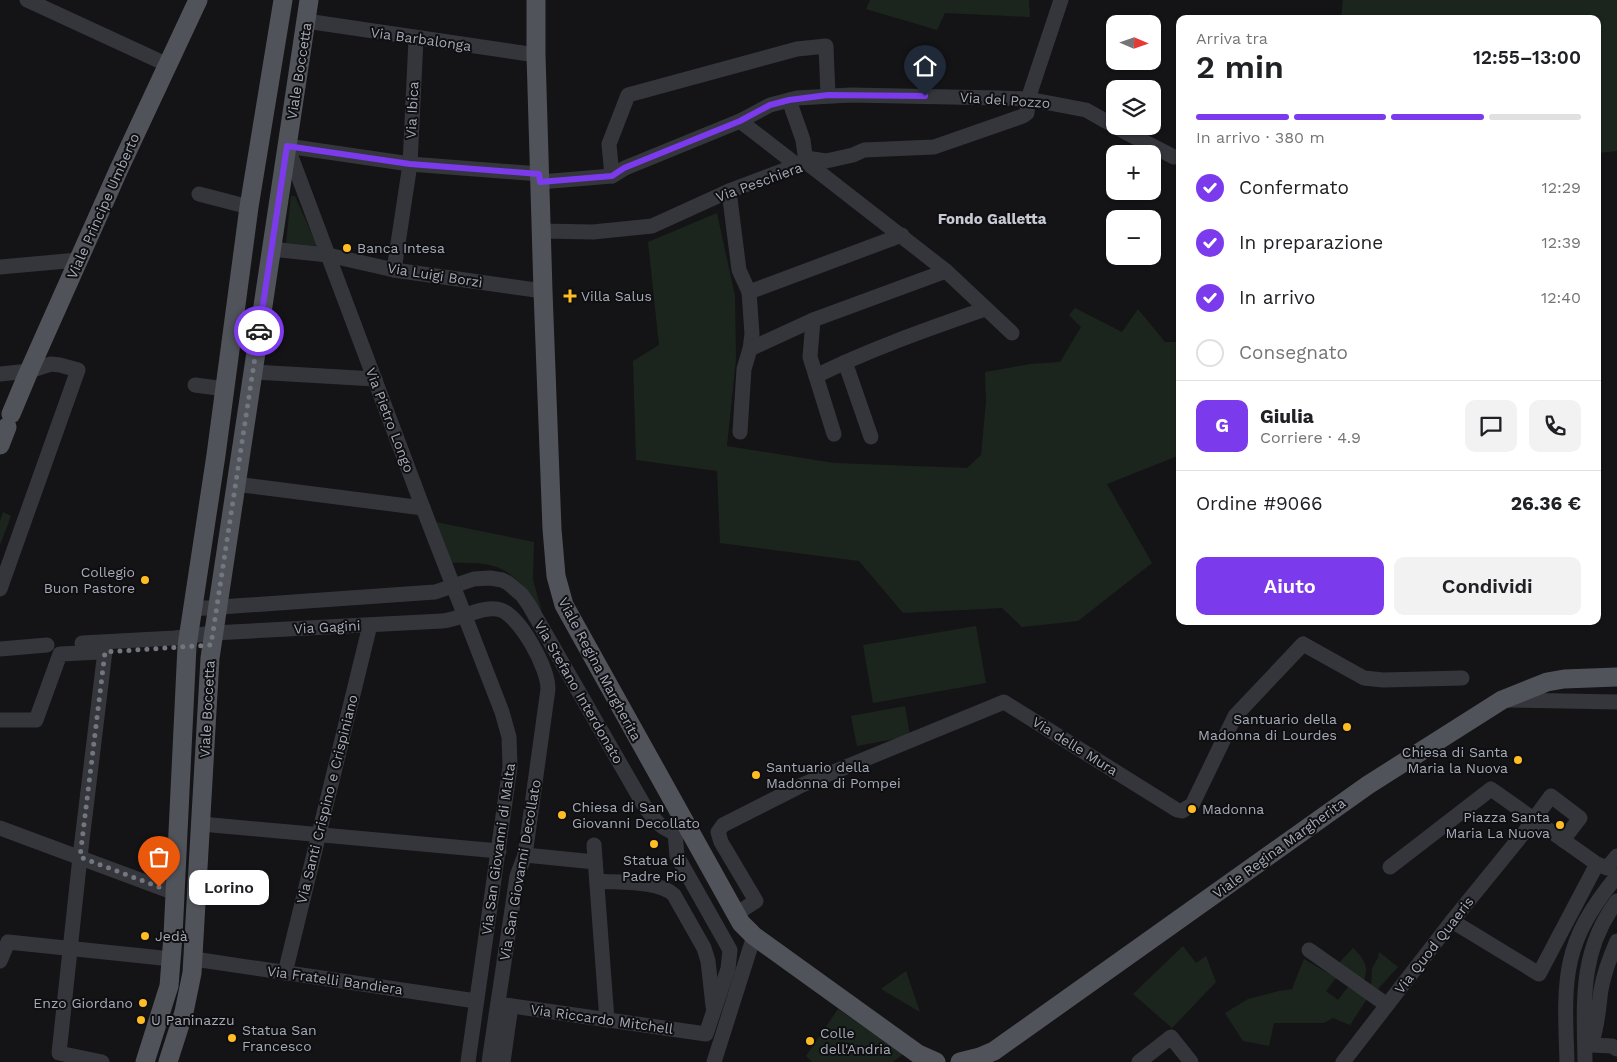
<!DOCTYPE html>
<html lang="it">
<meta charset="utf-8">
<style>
body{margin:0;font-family:"Work Sans",sans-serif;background:#f2f2f2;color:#202124;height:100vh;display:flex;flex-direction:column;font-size:19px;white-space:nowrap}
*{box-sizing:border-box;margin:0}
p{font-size:16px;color:#757577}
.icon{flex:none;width:28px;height:28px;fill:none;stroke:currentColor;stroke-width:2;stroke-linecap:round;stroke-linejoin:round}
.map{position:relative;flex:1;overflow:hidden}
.panel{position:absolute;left:1176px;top:15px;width:425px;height:610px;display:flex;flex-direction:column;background:#fff;border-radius:10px;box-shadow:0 1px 4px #0004}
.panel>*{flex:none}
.needle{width:32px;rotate:92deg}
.controls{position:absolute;left:1106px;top:15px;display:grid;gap:10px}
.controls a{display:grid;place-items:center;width:55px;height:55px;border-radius:10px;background:#fff;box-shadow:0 1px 4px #0004;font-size:25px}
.pin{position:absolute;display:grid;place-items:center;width:42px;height:42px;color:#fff;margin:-51px -21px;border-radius:50% 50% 50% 0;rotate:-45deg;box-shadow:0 0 5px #0007}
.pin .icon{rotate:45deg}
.courier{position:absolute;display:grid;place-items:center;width:50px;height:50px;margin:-25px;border:4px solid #7c3aed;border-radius:50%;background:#fff;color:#222;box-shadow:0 1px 6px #0007}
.bubble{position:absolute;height:35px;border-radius:10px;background:#fff;box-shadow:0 1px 4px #0004;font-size:16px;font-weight:600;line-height:35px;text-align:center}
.head em{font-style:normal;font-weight:600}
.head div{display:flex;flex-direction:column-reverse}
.head{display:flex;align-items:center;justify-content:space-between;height:85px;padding:0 20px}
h1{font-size:32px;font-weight:600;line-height:38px}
.bar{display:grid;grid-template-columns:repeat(4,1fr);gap:8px 5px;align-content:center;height:60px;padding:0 20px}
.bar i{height:6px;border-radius:4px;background:#e0e0e0}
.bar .selected{background:#7c3aed}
.bar p{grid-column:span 4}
.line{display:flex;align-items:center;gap:12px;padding:0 20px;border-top:1px solid #e0e0e0}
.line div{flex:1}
.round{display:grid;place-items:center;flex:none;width:52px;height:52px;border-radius:10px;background:#f2f2f2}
ol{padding:0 20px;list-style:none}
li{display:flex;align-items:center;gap:15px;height:55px}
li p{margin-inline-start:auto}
li .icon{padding:5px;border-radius:50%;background:#7c3aed;color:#fff;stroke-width:4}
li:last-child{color:#757577}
li i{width:28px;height:28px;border:2px solid #e0e0e0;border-radius:50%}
.button{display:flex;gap:10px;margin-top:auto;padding:10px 20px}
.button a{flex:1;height:58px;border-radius:10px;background:#7c3aed;color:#fff;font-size:20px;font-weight:600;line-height:58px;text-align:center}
.button a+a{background:#f2f2f2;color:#202124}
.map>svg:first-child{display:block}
.green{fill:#1c251d}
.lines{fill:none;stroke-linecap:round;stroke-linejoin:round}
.minor{stroke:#35363c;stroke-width:15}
.major{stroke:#51535b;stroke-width:19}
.done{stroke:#72767f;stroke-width:5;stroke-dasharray:0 9}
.route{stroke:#7c3aed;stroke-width:6}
.poi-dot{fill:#ffbd24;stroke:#0f0f11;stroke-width:2}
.labels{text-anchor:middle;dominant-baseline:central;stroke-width:4;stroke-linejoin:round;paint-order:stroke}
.street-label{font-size:14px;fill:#a5aab8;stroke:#0f0f11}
.poi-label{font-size:14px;fill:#a5aab8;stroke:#0f0f11;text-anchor:start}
.neighbourhood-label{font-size:15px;font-weight:bold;fill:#c6c9d3;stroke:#0f0f11}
</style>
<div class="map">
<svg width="1617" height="1062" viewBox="0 0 1617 1062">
<rect width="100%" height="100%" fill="#141416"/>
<!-- green -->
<g class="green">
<path d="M870,0h159l1,17 -85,-4 -8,17 -71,-21z"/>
<path d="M1343,0h274v151l-19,2v-134h-257z"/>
<path d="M291,196h4l22,50 -31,-3z"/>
<path d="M717,213l18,83 1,63 -9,87 107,17 133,5 14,-13 5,-54 -1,-29 45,-8 30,-2 21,-35 -12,-12 6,-7 47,24 16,-23 27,33h15v113l-73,29 45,79 -74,58 -56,6 -20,-19 -99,5 -44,-52 -139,-18 -3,-72 -81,-11 -3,-99 26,-16 -11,-103z"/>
<path d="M3,512l8,4 -11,29v-24z"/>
<path d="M431,521l103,21 -1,38 9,32c-31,-43 -38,-51 -92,-49z"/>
<path d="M976,626l10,57 -113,20 -10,-58z"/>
<path d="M905,706l5,30 -53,10 -6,-30z"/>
<path d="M1183,946l13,17 10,-7 10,26 -44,46 -39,-34z"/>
<path d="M1353,948c11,11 17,19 10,34l-26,-17z"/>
<path d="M1379,952l19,15 -20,22 -7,-2 1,-19 6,-10z"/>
<path d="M1304,959l32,19 -10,13 12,9 10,-13 19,12 -17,26 -17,-7 -9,5h-50l-5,23 -26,-5 -18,-28 23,-14 31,-8 13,-2z"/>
<path d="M906,971l14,41 -39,-23z"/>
<path d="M838,1009l65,45 -10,8h-81l-6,-6z"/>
</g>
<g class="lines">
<!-- minor -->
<g class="minor">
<path d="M27,0l141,65"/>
<path d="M306,21l230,34"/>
<path d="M789,100l14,40 3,22"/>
<path d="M740,121l58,45"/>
<path d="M806,158l20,3 27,-6 11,-5 70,-3 89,-31 4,-3 1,-14 33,-99"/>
<path d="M806,162l140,109 66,62"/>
<path d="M612,176l-3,-32 19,-49 169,-46 29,-3 2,49"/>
<path d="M540,182l72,-6 13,-8 115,-47 30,-16 27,-7 54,-3 148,3 29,1 58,11 41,23 47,24"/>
<path d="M729,191l10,79 10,22 3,42 -2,15 -6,20 -4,63"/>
<path d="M199,194l50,13"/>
<path d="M541,231l52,1 59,-6 77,-35 77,-29"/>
<path d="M271,249l57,6 66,15 149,21"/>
<path d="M0,267l78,-7"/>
<path d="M394,270l16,-106 6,-125"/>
<path d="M749,292l153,-57"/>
<path d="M813,320l-3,37 24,77"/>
<path d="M750,349l63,-29 133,-49"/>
<path d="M845,362l26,75"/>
<path d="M253,372l122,7"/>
<path d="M0,374l29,-3 22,-7 9,1 18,5 -78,219"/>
<path d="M816,376c54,-27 112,-47 169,-67"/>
<path d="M195,385l30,4"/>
<path d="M235,484l188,24"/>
<path d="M192,609l243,-17 39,-13 16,-1 12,2 6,3 14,12 7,10 116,202c10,13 14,20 30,26l12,-5"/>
<path d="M82,643l93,-5 38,-5c76,-4 152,-8 229,-12 17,-1 43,-17 59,-11 20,8 47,58 47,79l-23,166 -8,21 -28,186"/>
<path d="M0,649l47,-4"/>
<path d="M1506,700l111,2"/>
<path d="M0,720h36l24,-66 40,-2"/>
<path d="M201,824l298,27"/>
<path d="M0,828l175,65"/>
<path d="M594,845l13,175"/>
<path d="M525,855l70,7"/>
<path d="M1390,867l101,-78 106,75"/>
<path d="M597,881c21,2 62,-1 77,14l30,53 4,13 5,45"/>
<path d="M736,914l20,-13 -35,-59 -3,-10 5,-7 79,-40 202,-83 173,108 5,1 10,-6 43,-89 68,-72 61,34 19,2 79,-2"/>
<path d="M1452,921l87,53 58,-110 10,4 10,-12"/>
<path d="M1309,950l78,55"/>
<path d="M194,959l282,42"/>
<path d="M0,961l8,-19 164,17"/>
<path d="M285,973l85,-348"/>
<path d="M498,1004l208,30 22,-65 2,-19 -53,-94 -2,-23"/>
<path d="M1591,1045c7,-19 7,-35 10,-55 3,-17 9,-33 16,-49"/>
<path d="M1591,1045l21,1 5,3"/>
<path d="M102,1062l-43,-9 21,-196 25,-206"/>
<path d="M468,1062l42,-295 -1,-30 -7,-25 -79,-204 -136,-362 123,18 129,10"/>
<path d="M503,1062l8,-56"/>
<path d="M714,1062l40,-126"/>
<path d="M1139,1062l32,-25 20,25"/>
<path d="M1343,1062l109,-141 74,-91 25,-34 29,22 -17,22"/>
<path d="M1567,1062c-3,-84 -6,-118 50,-186"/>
<path d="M1585,1062c-1,-59 -6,-111 32,-161"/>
</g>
<!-- major -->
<g class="major">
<path d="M536,0v55l7,236 9,238 4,47 8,29 177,318 13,13 164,118 18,8"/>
<path d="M11,414l18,-43 90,-202 79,-169"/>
<path d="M0,445l7,-18"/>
<path d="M145,1062l24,-76 4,-50 14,-290 29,-191 33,-248 34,-207"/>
<path d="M168,1062l16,-50 8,-39 18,-315 99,-658"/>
<path d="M960,1062l20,-5 14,-6 374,-266 134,-85 45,-18 17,-3 53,-2"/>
</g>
</g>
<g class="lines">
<!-- done -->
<path class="done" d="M159,887l-79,-30 25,-205 106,-7 48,-314"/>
<!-- route -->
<path class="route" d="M259,331l28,-185 123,18 129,10 1,8 72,-6 12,-8 116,-47 30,-16 19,-5 39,-5 97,1"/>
</g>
<!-- markers -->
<g class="poi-dot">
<circle cx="347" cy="248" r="5"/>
<path d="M567.5 288.5h5v5h5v5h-5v5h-5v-5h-5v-5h5z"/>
<circle cx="145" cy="580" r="5"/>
<circle cx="1347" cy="727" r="5"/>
<circle cx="1518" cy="760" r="5"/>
<circle cx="756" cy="775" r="5"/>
<circle cx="1192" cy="809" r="5"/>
<circle cx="562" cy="815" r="5"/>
<circle cx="1560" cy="825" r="5"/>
<circle cx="654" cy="844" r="5"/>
<circle cx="145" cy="936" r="5"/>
<circle cx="143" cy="1003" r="5"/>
<circle cx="141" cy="1020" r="5"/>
<circle cx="232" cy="1038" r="5"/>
<circle cx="810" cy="1041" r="5"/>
</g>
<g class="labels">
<!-- street labels -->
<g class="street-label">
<text transform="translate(421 39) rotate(8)">Via Barbalonga</text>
<text transform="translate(299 71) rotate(-81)">Viale Boccetta</text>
<text transform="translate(1005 100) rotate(4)">Via del Pozzo</text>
<text transform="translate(412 110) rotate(-87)">Via Ibica</text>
<text transform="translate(759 182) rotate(-20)">Via Peschiera</text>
<text transform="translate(103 206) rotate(-66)">Viale Principe Umberto</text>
<text transform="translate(435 275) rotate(9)">Via Luigi Borzì</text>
<text transform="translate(390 420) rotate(69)">Via Pietro Longo</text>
<text transform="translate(327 627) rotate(-3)">Via Gagini</text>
<text transform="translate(600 669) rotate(62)">Viale Regina Margherita</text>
<text transform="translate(579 692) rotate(60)">Via Stefano Interdonato</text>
<text transform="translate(207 709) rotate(-87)">Viale Boccetta</text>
<text transform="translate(1075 746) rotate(32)">Via delle Mura</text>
<text transform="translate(327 799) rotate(-76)">Via Santi Crispino e Crispiniano</text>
<text transform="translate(1279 848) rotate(-36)">Viale Regina Margherita</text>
<text transform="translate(498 849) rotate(-82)">Via San Giovanni di Malta</text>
<text transform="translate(520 870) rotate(-80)">Via San Giovanni Decollato</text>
<text transform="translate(1434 945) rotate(-52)">Via Quod Quaeris</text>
<text transform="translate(335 980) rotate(8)">Via Fratelli Bandiera</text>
<text transform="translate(602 1019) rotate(8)">Via Riccardo Mitchell</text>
</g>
<!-- poi labels -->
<g class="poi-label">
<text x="357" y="248">Banca Intesa</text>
<text x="581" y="296">Villa Salus</text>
<text x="135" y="572" text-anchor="end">Collegio<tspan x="135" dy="16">Buon Pastore</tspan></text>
<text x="1337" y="719" text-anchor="end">Santuario della<tspan x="1337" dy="16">Madonna di Lourdes</tspan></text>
<text x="1508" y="752" text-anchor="end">Chiesa di Santa<tspan x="1508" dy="16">Maria la Nuova</tspan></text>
<text x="766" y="767">Santuario della<tspan x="766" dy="16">Madonna di Pompei</tspan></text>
<text x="572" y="807">Chiesa di San<tspan x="572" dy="16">Giovanni Decollato</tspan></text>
<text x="1202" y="809">Madonna</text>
<text x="1550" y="817" text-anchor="end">Piazza Santa<tspan x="1550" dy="16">Maria La Nuova</tspan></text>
<text x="654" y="860" text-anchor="middle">Statua di<tspan x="654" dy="16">Padre Pio</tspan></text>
<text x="155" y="936">Jedà</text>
<text x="133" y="1003" text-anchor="end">Enzo Giordano</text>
<text x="151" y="1020">U Paninazzu</text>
<text x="242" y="1030">Statua San<tspan x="242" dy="16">Francesco</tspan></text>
<text x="820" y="1033">Colle<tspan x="820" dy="16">dell'Andria</tspan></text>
</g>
<!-- neighbourhood labels -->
<g class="neighbourhood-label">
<text x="992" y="219">Fondo Galletta</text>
</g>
</g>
</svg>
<div class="controls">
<a><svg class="needle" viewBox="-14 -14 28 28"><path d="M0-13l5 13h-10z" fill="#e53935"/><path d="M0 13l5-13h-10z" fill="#757577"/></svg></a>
<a><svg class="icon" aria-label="layers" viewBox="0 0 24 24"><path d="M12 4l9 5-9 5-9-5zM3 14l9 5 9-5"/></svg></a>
<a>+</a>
<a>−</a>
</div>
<div class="pin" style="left:159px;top:887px;background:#ea580c"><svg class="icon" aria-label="bag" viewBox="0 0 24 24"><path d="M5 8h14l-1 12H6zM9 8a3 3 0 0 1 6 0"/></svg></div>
<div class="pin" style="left:925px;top:96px;background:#1f2937"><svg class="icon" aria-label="home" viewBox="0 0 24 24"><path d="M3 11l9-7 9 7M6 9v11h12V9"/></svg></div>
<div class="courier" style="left:259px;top:331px"><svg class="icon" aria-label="car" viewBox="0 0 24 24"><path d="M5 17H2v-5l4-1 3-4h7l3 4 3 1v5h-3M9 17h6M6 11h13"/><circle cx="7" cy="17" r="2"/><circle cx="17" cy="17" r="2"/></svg></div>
<div class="bubble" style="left:189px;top:870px;width:80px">Lorino</div>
<section class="panel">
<div class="head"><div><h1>2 min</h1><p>Arriva tra</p></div><em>12:55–13:00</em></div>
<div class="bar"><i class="selected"></i><i class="selected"></i><i class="selected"></i><i></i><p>In arrivo · 380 m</p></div>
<ol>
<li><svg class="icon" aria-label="check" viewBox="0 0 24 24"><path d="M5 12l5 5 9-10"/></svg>Confermato<p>12:29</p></li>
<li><svg class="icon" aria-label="check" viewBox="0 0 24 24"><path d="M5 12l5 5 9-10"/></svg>In preparazione<p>12:39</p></li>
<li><svg class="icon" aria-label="check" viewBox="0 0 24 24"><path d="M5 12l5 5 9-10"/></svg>In arrivo<p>12:40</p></li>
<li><i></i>Consegnato</li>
</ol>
<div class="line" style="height:90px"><b class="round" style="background:#7c3aed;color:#fff">G</b><div><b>Giulia</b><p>Corriere · 4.9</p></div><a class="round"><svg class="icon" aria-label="chat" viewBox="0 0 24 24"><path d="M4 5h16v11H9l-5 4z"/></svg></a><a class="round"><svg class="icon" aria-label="phone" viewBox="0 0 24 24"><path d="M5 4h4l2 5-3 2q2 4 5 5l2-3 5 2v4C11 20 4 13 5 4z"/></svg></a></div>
<div class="line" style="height:65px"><div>Ordine #9066</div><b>26.36 €</b></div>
<div class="button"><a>Aiuto</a><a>Condividi</a></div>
</section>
</div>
